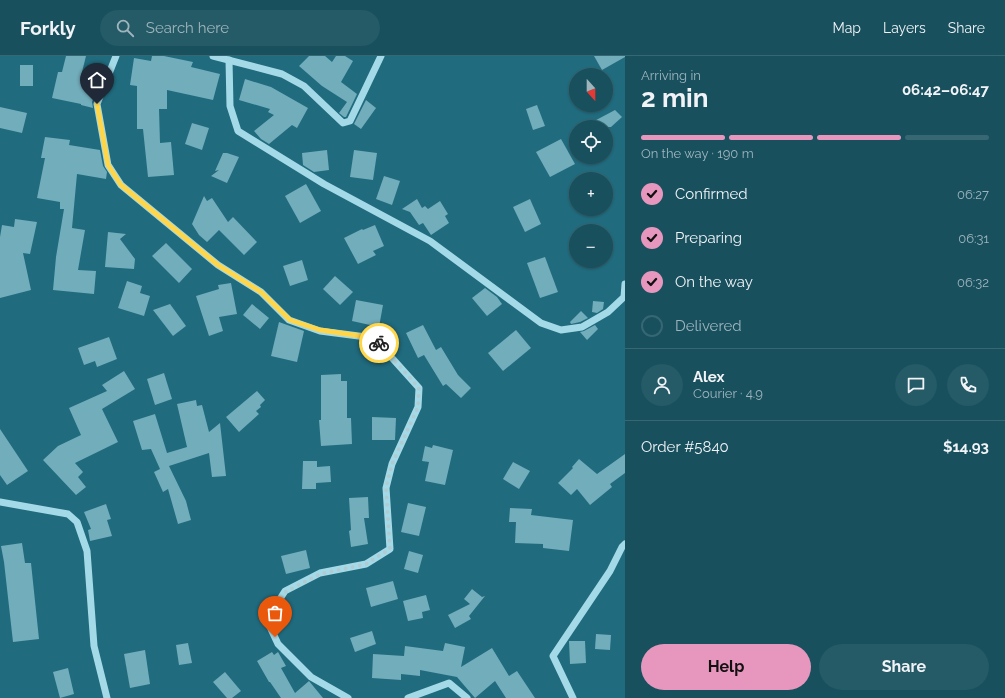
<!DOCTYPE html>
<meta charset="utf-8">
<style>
body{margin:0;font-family:Raleway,sans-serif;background:#255a67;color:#f1f3f6;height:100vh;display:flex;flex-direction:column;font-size:15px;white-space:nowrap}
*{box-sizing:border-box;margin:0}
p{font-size:13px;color:#9fb5bc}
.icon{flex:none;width:22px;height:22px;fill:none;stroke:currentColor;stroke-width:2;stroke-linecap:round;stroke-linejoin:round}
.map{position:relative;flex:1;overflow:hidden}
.side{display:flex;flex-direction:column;background:#18505e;width:380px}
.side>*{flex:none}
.needle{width:26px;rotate:159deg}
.controls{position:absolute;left:569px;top:12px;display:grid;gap:8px}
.controls a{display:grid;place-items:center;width:44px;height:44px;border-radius:50%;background:#18505e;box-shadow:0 1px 3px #0004,0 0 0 1px #366773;font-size:20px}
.pin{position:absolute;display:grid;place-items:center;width:34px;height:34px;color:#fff;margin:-41px -17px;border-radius:50% 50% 50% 0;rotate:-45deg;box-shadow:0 0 4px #0007}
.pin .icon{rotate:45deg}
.courier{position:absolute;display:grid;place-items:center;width:40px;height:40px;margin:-20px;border:3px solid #ffd54a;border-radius:50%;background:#fff;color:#222;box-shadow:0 1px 5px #0007}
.overview em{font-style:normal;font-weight:700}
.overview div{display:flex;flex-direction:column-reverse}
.overview{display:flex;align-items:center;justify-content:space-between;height:68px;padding:0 16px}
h1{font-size:26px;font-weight:700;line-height:30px}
.bar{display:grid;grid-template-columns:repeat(4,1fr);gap:6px 4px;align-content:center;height:48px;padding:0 16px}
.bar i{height:5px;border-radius:3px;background:#366773}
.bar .on{background:#e797bd}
.bar p{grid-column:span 4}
.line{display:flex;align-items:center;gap:10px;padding:0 16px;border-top:1px solid #366773}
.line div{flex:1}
.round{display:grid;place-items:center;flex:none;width:42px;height:42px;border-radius:21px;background:#255a67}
ol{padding:0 16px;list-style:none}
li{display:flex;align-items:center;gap:12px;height:44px}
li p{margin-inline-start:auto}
li .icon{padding:4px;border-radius:50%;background:#e797bd;color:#111;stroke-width:4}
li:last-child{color:#9fb5bc}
li i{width:22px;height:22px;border:2px solid #366773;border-radius:50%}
.primary-button{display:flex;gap:8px;margin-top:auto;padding:8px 16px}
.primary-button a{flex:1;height:46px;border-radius:24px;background:#e797bd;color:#111;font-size:16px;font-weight:700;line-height:46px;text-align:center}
.primary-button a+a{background:#255a67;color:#f1f3f6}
header{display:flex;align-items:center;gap:24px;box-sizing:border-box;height:56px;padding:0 20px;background:#18505e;border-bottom:1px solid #366773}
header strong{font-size:19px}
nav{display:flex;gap:22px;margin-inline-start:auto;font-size:14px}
.search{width:280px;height:36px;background:#255a67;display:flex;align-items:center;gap:10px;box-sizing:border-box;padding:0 14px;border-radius:22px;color:#9fb5bc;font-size:15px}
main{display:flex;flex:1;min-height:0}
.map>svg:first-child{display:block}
.building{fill:#72adbb}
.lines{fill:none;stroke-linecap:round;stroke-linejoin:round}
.minor{stroke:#a4dae7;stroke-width:7}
.done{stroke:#b1cbd2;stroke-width:4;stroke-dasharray:0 7.2}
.route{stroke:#ffd54a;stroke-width:5}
</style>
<header>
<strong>Forkly</strong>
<div class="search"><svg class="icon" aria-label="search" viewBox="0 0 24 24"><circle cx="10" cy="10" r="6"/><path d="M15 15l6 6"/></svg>Search here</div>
<nav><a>Map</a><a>Layers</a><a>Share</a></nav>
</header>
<main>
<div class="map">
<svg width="625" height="642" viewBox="0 0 625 642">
<rect width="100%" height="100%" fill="#206b7e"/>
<!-- building -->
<g class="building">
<path d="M66,0h20l-5,20h3l-1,2 17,4 -8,20 1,6 -12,-3v-1l-29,-6 6,-26h4z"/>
<path d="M152,0h12l29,6 -2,5 29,7 -7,26 -46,-10v19h-8l1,34 11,-1 3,33 -26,2 -5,-48h-6v-43l-7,-1 4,-27 17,3z"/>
<path d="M309,0h16l7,6 4,-6h9l8,5 -12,21 16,12 -11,23h-2l-5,-4 8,-11 -25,-16 -23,-20z"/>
<path d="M594,0h31v1l-23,13z"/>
<rect x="20" y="9" width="13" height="21"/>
<path d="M245,23l26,8 37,21 -11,20 -5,-3 -23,19 -8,-5 -7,-8 20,-16 -6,-3 2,-3 -31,-9z"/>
<path d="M366,44l10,8 -15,21 -7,-5z"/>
<path d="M537,49l8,21 -12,4 -7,-21z"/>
<path d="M0,51l27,6 -5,20 -22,-5z"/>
<path d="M615,54l7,7 -11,10h-28z"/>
<path d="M192,67l17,5 -7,22 -17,-6z"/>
<path d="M45,81l25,3 -1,5 31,5 3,16 4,6 -1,7 -29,-5 -5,54 13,2 -7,40 18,1 -2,23 -41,-4 3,-33 8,-48h-4v-7l-23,-4 8,-40h-4z"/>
<path d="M561,83l14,25 -25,13 -14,-25z"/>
<path d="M327,94l2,20 -15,2 -11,-7 -1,-12z"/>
<path d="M354,94l23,3 -4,27 -23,-3z"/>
<path d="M223,97h4l12,4 -12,26 -16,-7 8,-6 -4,1z"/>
<path d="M384,120l16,5 -8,24 -16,-6z"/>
<path d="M306,128l15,27 -21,12 -15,-27z"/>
<path d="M204,140l3,5 5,-3 16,24 5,-5 24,25 -13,13 -25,-25 -12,12 -8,-7 -7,-11z"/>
<path d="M417,143l5,9 3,-2 3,3 12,-8 8,13 -3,2 4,7 -18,12 -8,-12 -4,2 -9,-13 -8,-3z"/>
<path d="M530,143l11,25 -16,8 -12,-25z"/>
<path d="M15,163l22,3 -7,32 -7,-1 8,37 -31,8v-61l2,-12 12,2z"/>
<path d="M375,169l9,21 -11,5 3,4 -18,9 -14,-26 18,-9 1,1z"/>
<path d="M108,176l18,2 -6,5 15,20 -1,10 -29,-2z"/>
<path d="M166,187l26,26 -13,14 -27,-27z"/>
<path d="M545,201l13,35 -18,6 -13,-35z"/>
<path d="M302,204l6,20 -18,6 -7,-20z"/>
<path d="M335,220l18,16 -13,13 -17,-16z"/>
<path d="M127,225l15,5 -2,7 10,3 -6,20 -26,-8z"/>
<path d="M231,227l6,31 -18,3 4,14 -14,5 -13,-40 23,-7 -1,-4z"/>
<path d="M485,232l12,9 5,7 -15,12 -15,-18z"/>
<path d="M356,244l27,5 -4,22 -27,-6z"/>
<path d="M593,245l11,1 -1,7 -6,4 -5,-1z"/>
<path d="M170,248l16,22 -13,10 -20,-26z"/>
<path d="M252,248l17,14 -9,11 -17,-14z"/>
<path d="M581,255l7,7 -8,4 -9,2 -1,-2z"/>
<path d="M279,266l25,9 -7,31 -26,-6z"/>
<path d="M423,269l13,25 5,-3 17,28 13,13 -10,10 -15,-14 -3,2 -19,-31 -6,3 -12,-25z"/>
<path d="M595,269l3,4 -11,11 -7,-8 4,-1z"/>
<path d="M516,274l15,18 -28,23 -15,-18z"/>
<path d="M109,281l8,22 -20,8 -2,-6 -11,4 -6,-17z"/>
<path d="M124,315l11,18 -33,20 16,33 -43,21 8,9 -5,5 8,10 -10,8 -33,-35 15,-14 23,-11 -12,-27 38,-17 -5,-6z"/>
<path d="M164,317l8,26 -17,6 -8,-26z"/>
<path d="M341,318v7h6v37h4l1,26 -31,2 -2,-26h2v-45z"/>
<path d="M257,335l8,9 -5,5 1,2 -5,4 3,3 -20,18 -13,-15z"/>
<path d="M196,344l1,6 5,-1 7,27 11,-9 6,53 -14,1 -3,-24 -40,13 17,35 5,19 -13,4 -10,-35 -5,3 -9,-20 8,-4 -2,1 -9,-20 -9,1 -9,-29 22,-7 12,39 20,-6 -10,-43z"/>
<path d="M372,361l24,1 -1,22h-23z"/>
<path d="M0,373l28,42 -21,14 -7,-10z"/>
<path d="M433,389l20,5 -8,35 -20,-4 4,-19 -7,-1 3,-15 7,2z"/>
<path d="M625,398v19l-15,11 2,3 -22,18 -13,-16 -6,6 -13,-12 15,-15 -1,-1 7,-8 18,15z"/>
<path d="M303,405h14v6l13,-1 1,16 -15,1v6h-14z"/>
<path d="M513,406l17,9 -11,18 -16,-10z"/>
<path d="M368,441l1,21h-5l4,26 -17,3 -2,-16 2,-1 -2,-32z"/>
<path d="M408,447l18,4 -7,29 -18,-4z"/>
<path d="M106,448l5,15 -4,1 5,16 -22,5 -2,-11 3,-1 -7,-17z"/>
<path d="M510,452l22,1 -1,6 42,5 -4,31 -26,-3v-4l-28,-1 1,-21h-7z"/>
<path d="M22,487l3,20h6l8,76 -26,3 -9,-80 -3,-16z"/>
<path d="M306,494l4,18 -24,6 -5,-18z"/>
<path d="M409,495l14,4 -5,18 -14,-4z"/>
<path d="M393,525l5,18 -27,8 -5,-19z"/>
<path d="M472,533l10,8 3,-1 -16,20 2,3 -16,9 -7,-13 22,-11 -6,-5z"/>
<path d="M426,539l4,15 -8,2 1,6 -15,3 -5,-20z"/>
<path d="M372,575l4,13 -21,8 -5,-14z"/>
<path d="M596,578l15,1 -1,15 -15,-1z"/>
<path d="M569,585h16l1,22 -16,1z"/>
<path d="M188,587l4,20 -13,2 -3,-20z"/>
<path d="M445,587l20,4 -4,20 31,-19 17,28 8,-5 18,27h-29l-11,-17 -20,17 -18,-21 -37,-7v6l-19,-2v6l-29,-2 1,-24 31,2 1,-10 38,5z"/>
<path d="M145,594l5,34 -20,4 -6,-34z"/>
<path d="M272,596l2,3 4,-3 8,14 -5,2 14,25 14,-12 14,17h-42l-11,-16h-1l-12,-21z"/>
<path d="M68,612l6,26 -14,4 -7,-26z"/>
<path d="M225,616l16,19 -9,7h-5l-14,-16z"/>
</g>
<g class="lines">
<!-- minor -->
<g class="minor">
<path d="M116,0l-19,48 11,61 13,20 97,80 43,27 28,28 31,11 54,7 45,50 -1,19 -26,57 -6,24 4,61 -24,15 -46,9 -35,18 -12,19 -2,19 7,15 33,33 37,21"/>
<path d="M213,0l69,18 22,12 39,37 7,-2 31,-65"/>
<path d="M229,4l1,46 8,25 86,53 106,57 111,82 20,7 21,-3 26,-15 16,-15 1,-13"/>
<path d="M0,446l68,12 9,8 10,29 7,95 13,52"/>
<path d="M408,642l41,-15 18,15"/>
<path d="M573,642l-20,-42 57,-85 12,-24 3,-3"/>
</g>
</g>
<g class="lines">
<!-- done -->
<path class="done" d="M275,581l-4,-8 2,-19 12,-18 35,-18 46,-10 24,-15 -4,-61 6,-24 26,-57 1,-19 -40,-45"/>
<!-- route -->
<path class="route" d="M97,48l11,61 13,20 97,80 43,27 29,28 30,10 54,8 5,5"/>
</g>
</svg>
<div class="controls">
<a><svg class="needle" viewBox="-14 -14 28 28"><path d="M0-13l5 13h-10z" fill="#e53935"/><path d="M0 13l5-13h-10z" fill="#9fb5bc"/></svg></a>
<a><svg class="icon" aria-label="locate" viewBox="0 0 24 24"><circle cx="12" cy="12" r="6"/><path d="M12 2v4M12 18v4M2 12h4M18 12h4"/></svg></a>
<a>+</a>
<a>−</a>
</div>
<div class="pin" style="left:275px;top:581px;background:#ea580c"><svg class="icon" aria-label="bag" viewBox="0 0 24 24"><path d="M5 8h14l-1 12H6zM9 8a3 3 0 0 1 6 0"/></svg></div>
<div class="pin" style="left:97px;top:48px;background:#1f2937"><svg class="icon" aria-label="home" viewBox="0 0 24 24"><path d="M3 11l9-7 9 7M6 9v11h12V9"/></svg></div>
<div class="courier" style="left:379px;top:287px"><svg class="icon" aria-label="bike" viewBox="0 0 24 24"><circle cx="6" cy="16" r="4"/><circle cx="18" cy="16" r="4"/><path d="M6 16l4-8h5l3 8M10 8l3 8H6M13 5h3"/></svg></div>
</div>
<section class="side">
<div class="overview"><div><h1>2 min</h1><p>Arriving in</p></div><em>06:42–06:47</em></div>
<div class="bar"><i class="on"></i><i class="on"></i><i class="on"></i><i></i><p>On the way · 190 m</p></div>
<ol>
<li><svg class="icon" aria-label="check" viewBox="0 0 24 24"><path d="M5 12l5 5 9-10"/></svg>Confirmed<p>06:27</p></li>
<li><svg class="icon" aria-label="check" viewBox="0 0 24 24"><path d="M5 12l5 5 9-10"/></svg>Preparing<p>06:31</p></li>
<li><svg class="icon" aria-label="check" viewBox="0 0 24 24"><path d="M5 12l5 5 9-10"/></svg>On the way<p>06:32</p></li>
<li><i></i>Delivered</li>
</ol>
<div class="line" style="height:72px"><a class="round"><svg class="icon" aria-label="person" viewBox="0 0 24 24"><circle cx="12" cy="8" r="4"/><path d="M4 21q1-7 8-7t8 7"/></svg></a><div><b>Alex</b><p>Courier · 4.9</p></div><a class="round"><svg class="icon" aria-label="chat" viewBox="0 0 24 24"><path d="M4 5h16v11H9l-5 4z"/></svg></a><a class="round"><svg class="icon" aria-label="phone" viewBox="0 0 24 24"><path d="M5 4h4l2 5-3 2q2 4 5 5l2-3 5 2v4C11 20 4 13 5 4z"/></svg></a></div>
<div class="line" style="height:52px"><div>Order #5840</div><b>$14.93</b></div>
<div class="primary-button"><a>Help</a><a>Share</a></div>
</section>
</main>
